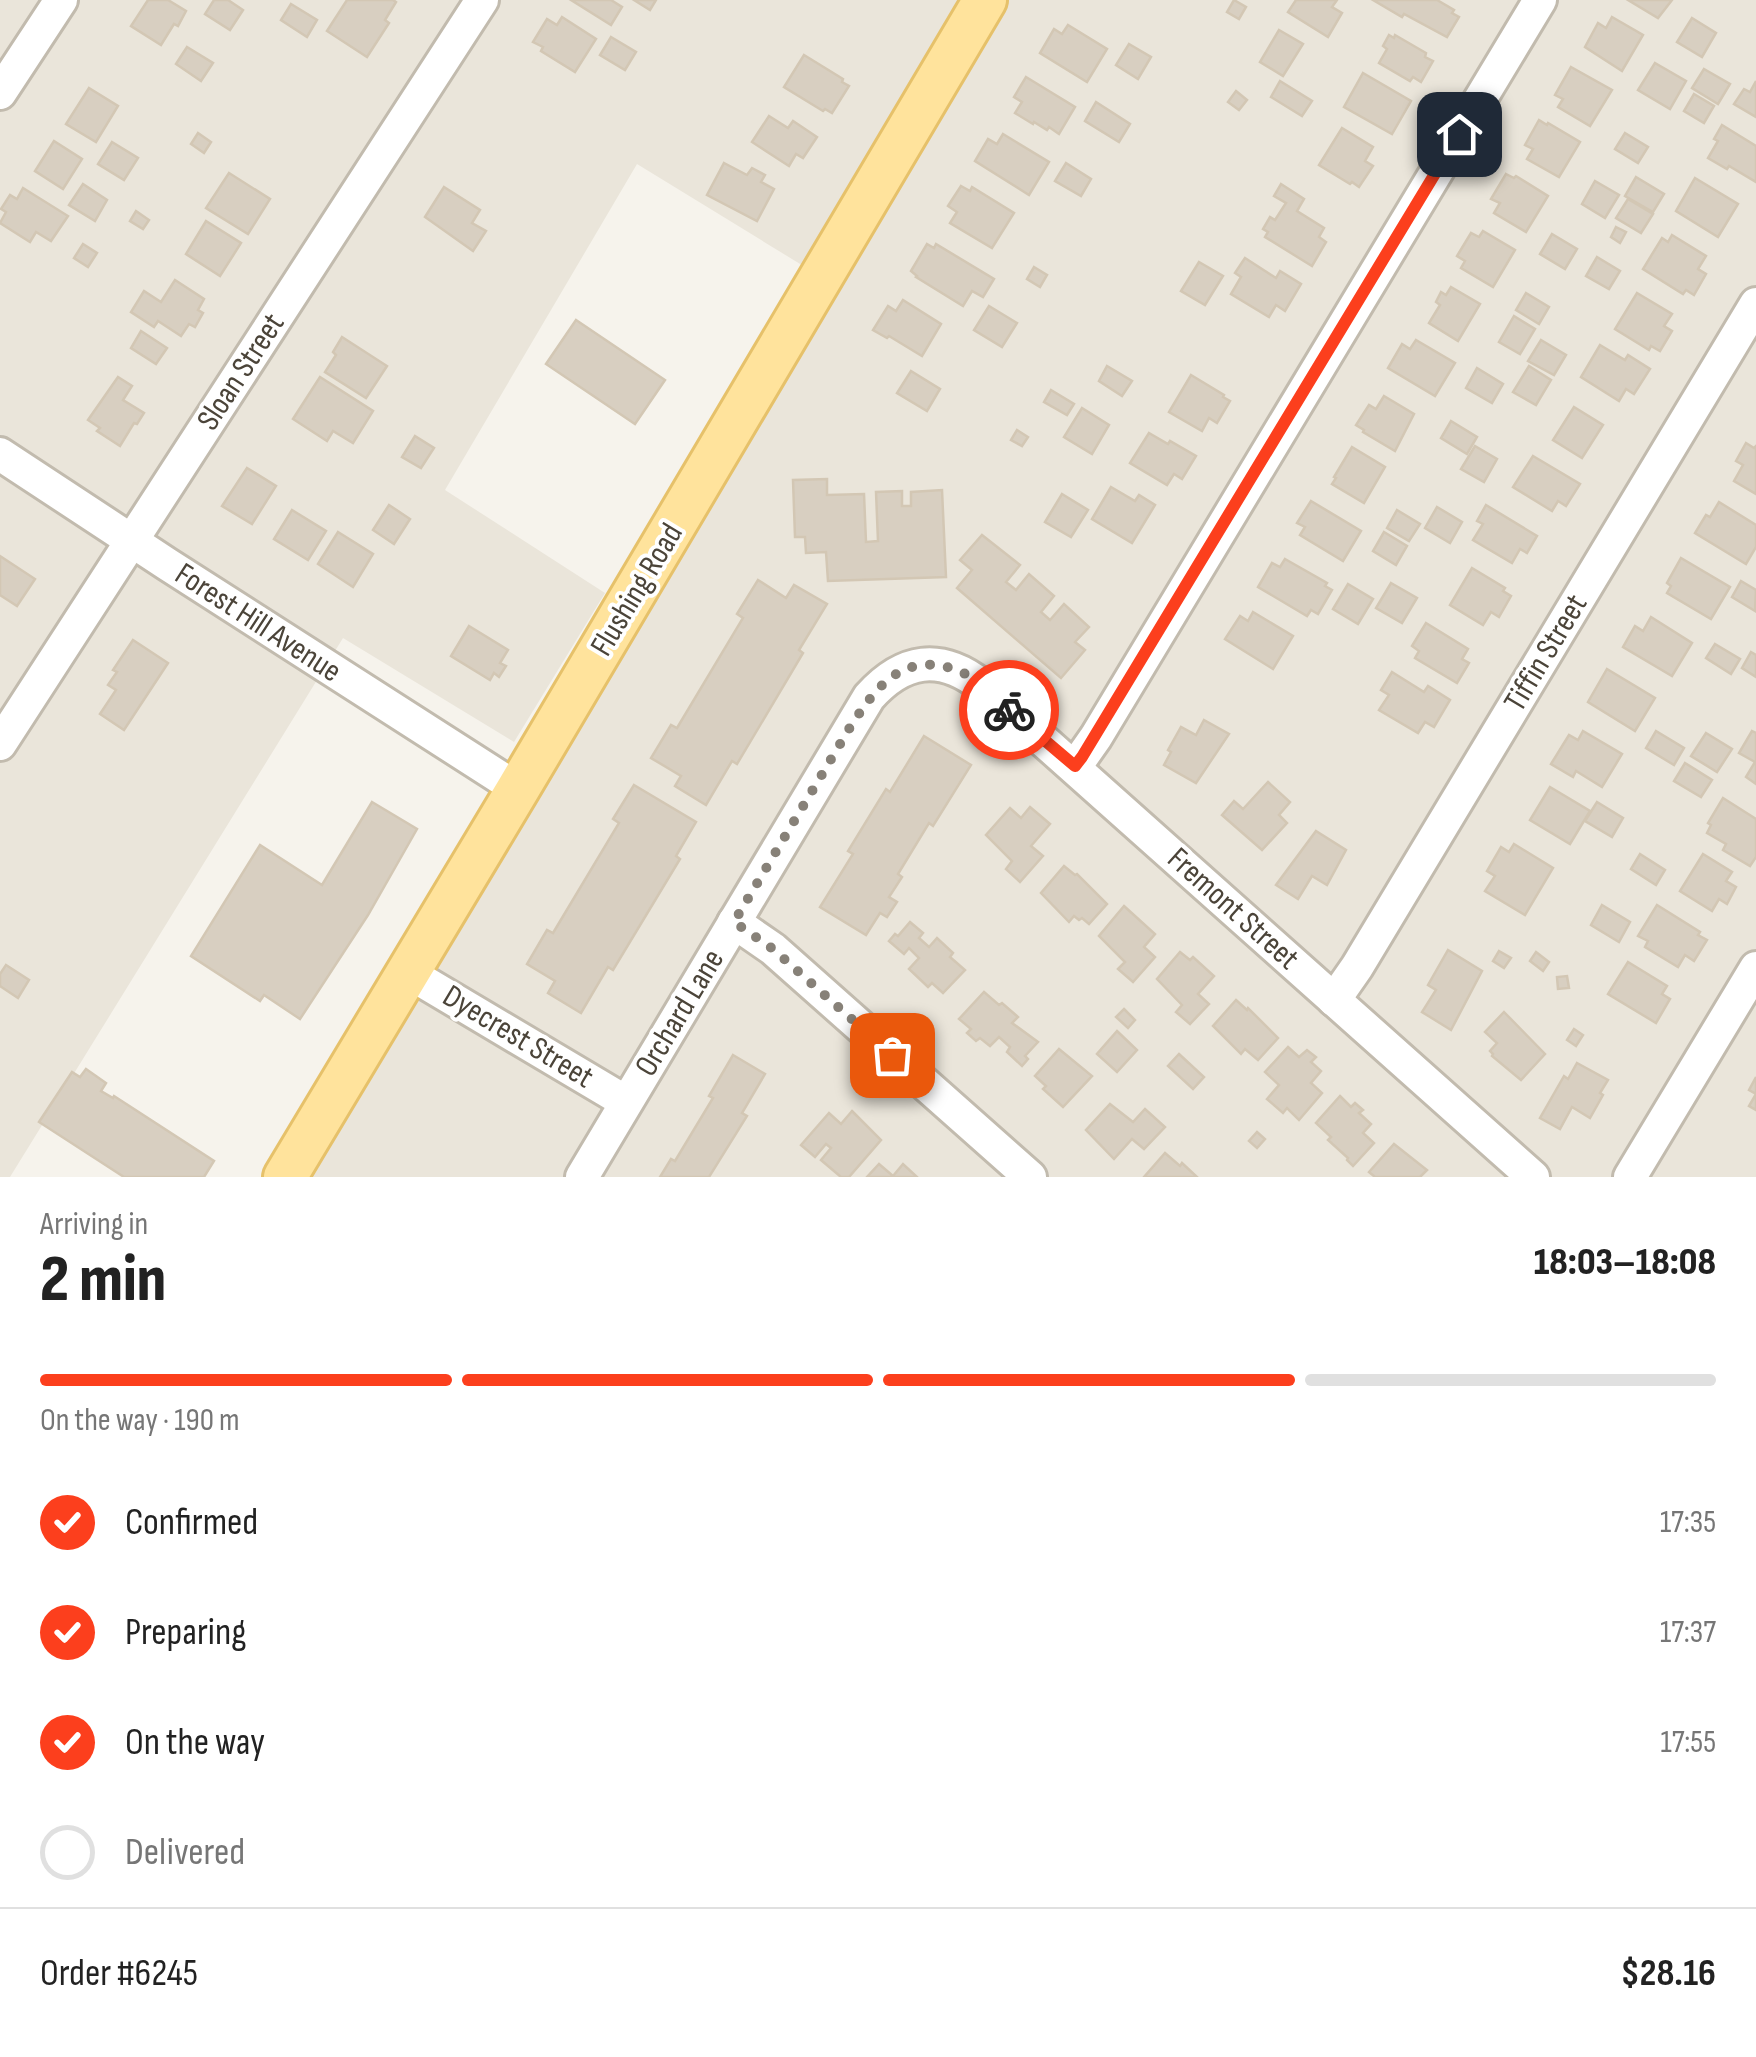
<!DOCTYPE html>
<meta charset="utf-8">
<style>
body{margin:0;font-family:"Sofia Sans Condensed",sans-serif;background:#f2f2f2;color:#222;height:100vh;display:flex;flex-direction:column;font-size:38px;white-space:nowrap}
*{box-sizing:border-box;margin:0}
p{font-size:32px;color:#767676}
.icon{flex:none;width:55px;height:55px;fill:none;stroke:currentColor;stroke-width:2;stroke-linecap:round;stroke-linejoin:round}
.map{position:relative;height:1177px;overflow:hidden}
.details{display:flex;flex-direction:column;background:#fff;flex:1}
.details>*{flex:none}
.pin{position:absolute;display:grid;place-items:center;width:85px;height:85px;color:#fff;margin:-42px;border-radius:20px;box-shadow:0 5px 15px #0006}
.courier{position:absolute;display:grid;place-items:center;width:100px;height:100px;margin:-50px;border:8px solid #fc3f1d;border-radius:50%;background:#fff;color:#222;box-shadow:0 2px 12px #0007}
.headline em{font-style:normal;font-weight:800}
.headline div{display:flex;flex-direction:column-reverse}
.headline{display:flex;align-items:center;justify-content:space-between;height:170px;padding:0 40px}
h1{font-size:65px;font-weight:800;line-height:75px}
.bar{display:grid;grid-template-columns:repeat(4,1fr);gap:15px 10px;align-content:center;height:120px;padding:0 40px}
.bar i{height:12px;border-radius:8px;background:#e0e0e0}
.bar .active{background:#fc3f1d}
.bar p{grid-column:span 4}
.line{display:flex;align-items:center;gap:25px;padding:0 40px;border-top:2px solid #e0e0e0}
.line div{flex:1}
ol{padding:0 40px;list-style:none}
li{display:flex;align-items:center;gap:30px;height:110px}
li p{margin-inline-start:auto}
li .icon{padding:10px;border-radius:50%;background:#fc3f1d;color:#fff;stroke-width:4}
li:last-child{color:#767676}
li i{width:55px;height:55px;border:5px solid #e0e0e0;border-radius:50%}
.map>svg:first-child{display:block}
.residential{fill:#eae5da}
.building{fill:#d8cfc1;stroke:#d3c7b4;stroke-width:2.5}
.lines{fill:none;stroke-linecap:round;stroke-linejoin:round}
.minor-casing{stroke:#c2bbae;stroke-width:38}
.major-casing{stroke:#e6c16a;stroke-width:48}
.minor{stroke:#fff;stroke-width:32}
.major{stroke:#ffe39c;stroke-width:42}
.done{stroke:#878178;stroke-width:10;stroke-dasharray:0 18}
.route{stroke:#fc3f1d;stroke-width:12}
.labels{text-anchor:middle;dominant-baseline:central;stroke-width:8;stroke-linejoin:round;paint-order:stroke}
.street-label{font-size:32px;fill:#4b4439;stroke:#fff}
</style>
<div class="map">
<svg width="1756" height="1177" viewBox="0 0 1756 1177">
<rect width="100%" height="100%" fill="#f6f3ec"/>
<!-- residential -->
<g class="residential">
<path d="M0,0h962l-157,267 -168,-103 -192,326 160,103 -91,149 -171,-104 -333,539h-10z"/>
<path d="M1006,0h750v1177h-1447z"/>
</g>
<!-- building -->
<g class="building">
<path d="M148,0h20l18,11 -8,15 -4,-2 -13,21 -30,-19z"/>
<path d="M214,0h14l15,10 -13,20 -25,-16z"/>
<path d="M347,0h46l3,2 -11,18 4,3 -22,34 -40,-26z"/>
<path d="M571,0h40l11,7 -11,18z"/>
<path d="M634,0h22l-6,10z"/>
<path d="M1234,0l12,7 -7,12 -12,-7z"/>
<path d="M1296,0h41l-5,7 10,6 -14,24 -40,-25z"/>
<path d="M1373,0h64l17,10 -2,3 7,4 -12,20 -43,-23 -2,3z"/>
<path d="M1628,0h44l-14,18z"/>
<path d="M291,4l26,16 -10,17 -26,-17z"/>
<path d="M562,17l34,22 -21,33 -34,-21 2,-4 -10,-5 14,-23 10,6z"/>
<path d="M1612,17l31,18 -21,36 -37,-24 13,-24 8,5z"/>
<path d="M1692,18l24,15 -14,24 -25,-15z"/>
<path d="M1068,25l39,24 -20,33 -47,-29 14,-24 8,5z"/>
<path d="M1279,30l24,14 -20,32 -23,-14z"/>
<path d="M1389,35l5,3 1,-3 31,18 -1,4 8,4 -12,21 -8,-5 -3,4 -31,-18 8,-14 -4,-3z"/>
<path d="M611,37l25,15 -11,18 -25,-15z"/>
<path d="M1129,44l22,13 -13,22 -22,-14z"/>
<path d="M187,47l26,16 -12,18 -25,-17z"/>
<path d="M804,55l39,24 -1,3 7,4 -17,27 -7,-4 -2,2 -39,-24z"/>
<path d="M1655,63l31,18 -16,28 -32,-19z"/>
<path d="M1571,67l41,23 -22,36 -32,-19 5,-8 -8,-4z"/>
<path d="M1704,69l26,15 -12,20 -26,-16z"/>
<path d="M1363,73l48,28 -19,33 -48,-27z"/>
<path d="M1026,77l49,30 -16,27 -10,-7 -2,3 -13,-8 -1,2 -18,-11 7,-11 -8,-5z"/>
<path d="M1280,81l32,20 -10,15 -31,-19z"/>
<path d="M1756,81v36l-22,-13 10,-15 6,3z"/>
<path d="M89,88l29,18 -22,36 -30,-18z"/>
<path d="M1236,91l11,9 -8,10 -11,-8z"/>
<path d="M1694,94l20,12 -10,17 -20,-12z"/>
<path d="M1096,102l34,22 -11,18 -34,-21z"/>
<path d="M769,116l19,12 5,-7 24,16 -14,21 -7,-4 -7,12 -37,-24z"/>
<path d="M1539,120l8,5 1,-2 32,19 -21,35 -32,-18 6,-10 -8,-4z"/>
<path d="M1722,125l34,21v36l-27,-16 -2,3 -19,-11 10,-17 -4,-2z"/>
<path d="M1342,128l31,19 -8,14 8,5 -14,21 -7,-5 -2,2 -31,-19z"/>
<path d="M198,133l13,9 -7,11 -13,-9z"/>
<path d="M1625,133l23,14 -10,16 -23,-14z"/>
<path d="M1003,134l46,28 -20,33 -54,-34 13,-22 9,5z"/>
<path d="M54,141l28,18 -19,30 -28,-18z"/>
<path d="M112,142l26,16 -14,22 -26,-16z"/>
<path d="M724,163l23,12 5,-7 13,7 -4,7 13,7 -17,32 -50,-26z"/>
<path d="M1066,163l25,16 -10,17 -26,-15z"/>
<path d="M229,173l41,26 -22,35 -42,-26z"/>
<path d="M1506,174l8,4 2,-2 32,20 -22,36 -32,-19 6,-10 -9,-4z"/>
<path d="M1636,177l28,17 -11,18 -28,-16z"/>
<path d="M1695,178l43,26 -20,33 -42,-26z"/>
<path d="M1595,181l24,14 -14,23 -23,-14z"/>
<path d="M83,184l24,16 -12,21 -26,-16z"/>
<path d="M1281,184l23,15 -7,12 27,17 -5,9 7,5 -14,24 -47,-29 3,-5 -5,-3 7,-12 5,3 11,-17 -12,-7z"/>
<path d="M961,186l9,5 2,-4 42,26 -22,35 -42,-25 7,-11 -9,-6z"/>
<path d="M444,187l36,23 -8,13 14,8 -13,20 -48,-34z"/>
<path d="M23,188l45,28 -17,25 -15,-9 -6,10 -30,-19 6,-11 -5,-3 9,-14 7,4z"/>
<path d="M1628,199l25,15 -12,19 -25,-15z"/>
<path d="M136,211l13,9 -6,9 -13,-8z"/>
<path d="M206,221l35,22 -21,33 -34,-22z"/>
<path d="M1616,227l10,5 -6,11 -9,-6z"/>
<path d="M1483,231l32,19 -22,37 -32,-19 4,-7 -8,-5 14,-23 8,4z"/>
<path d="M1552,234l25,15 -12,20 -25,-15z"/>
<path d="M1672,235l34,21 -8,13 8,5 -12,21 -8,-5 -3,4 -40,-25 19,-31 6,4z"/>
<path d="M83,244l14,9 -9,14 -14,-9z"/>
<path d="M927,244l7,4 2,-4 58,35 -11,18 -11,-6 -9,15 -47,-29 1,-1 -6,-5z"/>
<path d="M1597,257l23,14 -11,18 -23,-13z"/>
<path d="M1245,258l31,20 4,-7 21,13 -16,27 -9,-6 -7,12 -38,-23 10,-17 -6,-4z"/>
<path d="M1199,262l24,14 -18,29 -24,-14z"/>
<path d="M1034,267l13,8 -7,12 -13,-8z"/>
<path d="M175,280l29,19 -6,11 5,3 -8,14 -6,-3 -8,12 -23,-15 -4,6 -23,-15 13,-21 17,11z"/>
<path d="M1451,287l29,17 -22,37 -29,-18 11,-18 -4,-3 5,-10 5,3z"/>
<path d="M1526,293l23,14 -10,17 -23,-14z"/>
<path d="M1637,293l35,21 -8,12 8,5 -12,20 -9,-5 -2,4 -34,-21z"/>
<path d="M903,300l38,24 -19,32 -33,-20 -2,2 -14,-8 15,-24 8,5z"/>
<path d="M989,306l28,17 -15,24 -28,-17z"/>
<path d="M1514,316l21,13 -15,25 -21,-12z"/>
<path d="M576,320l89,60 -30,44 -89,-60z"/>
<path d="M141,331l26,17 -11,16 -25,-16z"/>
<path d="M342,337l45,29 -21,32 -41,-26 11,-17 -3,-3z"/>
<path d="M1416,340l39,23 -20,33 -47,-28 14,-24 8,5z"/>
<path d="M1541,340l25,15 -12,20 -26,-14z"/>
<path d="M1600,345l25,15 3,-5 22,14 -16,25 -8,-5 -7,12 -38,-24z"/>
<path d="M1107,366l25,15 -10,15 -23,-15z"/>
<path d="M1529,366l22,14 -15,25 -23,-13z"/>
<path d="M1477,368l26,16 -11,19 -26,-15z"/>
<path d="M911,371l29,18 -13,22 -30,-18z"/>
<path d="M1191,375l33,20 -1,2 7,4 -13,22 -8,-5 -7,13 -33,-19z"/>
<path d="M118,377l14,9 -9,14 21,13 -7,11 -3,-1 -14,23 -23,-15 3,-3 -12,-8z"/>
<path d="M320,377l53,34 -20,32 -20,-12 -6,10 -34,-22z"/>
<path d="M1051,390l23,14 -7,11 -23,-13z"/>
<path d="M1384,396l30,18 -19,37 -32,-19 1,-2 -8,-5 13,-20 7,4z"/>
<path d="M1574,407l29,18 -21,33 -29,-18z"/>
<path d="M1082,408l27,17 -17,29 -28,-17z"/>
<path d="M1451,421l26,16 -10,17 -26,-16z"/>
<path d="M1017,430l11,7 -6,9 -11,-6z"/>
<path d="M1149,433l19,11 2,-3 26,15 -14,23 -8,-5 -7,11 -37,-22z"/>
<path d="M415,436l19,12 -13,20 -19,-11z"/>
<path d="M1746,443l8,5 2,-2v48l-22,-13 9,-16 -7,-4z"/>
<path d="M1475,446l22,13 -13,23 -23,-13z"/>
<path d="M1352,447l33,20 -21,36 -32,-19 4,-6 -2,-1z"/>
<path d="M1533,456l47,28 -14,22 -8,-5 -6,10 -39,-24z"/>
<path d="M247,468l29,18 -24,38 -30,-18z"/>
<path d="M827,479v16l37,-1 2,48 12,-1 -2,-49 26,-1v15h9v-14l31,-2 4,87 -118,4 -2,-29 -20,1 -1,-16h-10l-2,-57z"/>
<path d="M1111,487l24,14 4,-6 16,10 -23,38 -40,-24z"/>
<path d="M1062,494l26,16 -17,27 -26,-15z"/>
<path d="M1311,501l50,30 -18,30 -43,-26 5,-8 -8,-4z"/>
<path d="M1719,502l37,23v22l-10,17 -51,-31 11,-18 4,2z"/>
<path d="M389,505l21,14 -16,25 -21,-14z"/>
<path d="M1486,505l51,31 -10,17 -7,-4 -8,14 -39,-23 10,-16 -6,-3z"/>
<path d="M1437,507l25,15 -12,21 -25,-15z"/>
<path d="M292,510l34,21 -18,29 -34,-21z"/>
<path d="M1397,510l23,14 -11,17 -22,-13z"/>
<path d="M338,532l35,22 -20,33 -35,-23z"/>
<path d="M1384,532l23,14 -11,19 -23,-14z"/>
<path d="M982,535l38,30 -14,17 10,8 13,-16 25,22 -13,16 9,8 14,-16 25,23 -14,15 10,8 -24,28 -104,-90 15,-18 -12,-10z"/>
<path d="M0,556l35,23 -18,27 -17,-11z"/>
<path d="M1681,558l49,29 -19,32 -44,-26 4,-7 -4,-3z"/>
<path d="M1285,559l42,24 -2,3 7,4 -14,24 -7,-4 -4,6 -49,-29 14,-24 8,4z"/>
<path d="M1472,568l33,20 -2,3 8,5 -12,21 -8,-5 -8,13 -33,-20z"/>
<path d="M758,580l28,18 8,-13 33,19 -28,46 4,3 -66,111 -5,-3 -26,44 -31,-19 6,-10 -30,-18 20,-33 6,3 66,-110 -6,-4z"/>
<path d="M1741,581l15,9 -1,21 -23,-14z"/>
<path d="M1391,583l26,15 -15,25 -26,-15z"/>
<path d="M1348,584l25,15 -15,25 -25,-15z"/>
<path d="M1253,612l40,24 -20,33 -48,-30 15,-23 8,5z"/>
<path d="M1651,617l41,26 -20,33 -49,-29 12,-21 8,5z"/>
<path d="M1426,623l42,26 -6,10 7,4 -12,20 -42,-25 4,-7 -7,-5z"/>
<path d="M469,626l39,24 -8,13 6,3 -7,11 -5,-4 -4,7 -39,-24z"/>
<path d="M133,640l35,23 -44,67 -24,-16 16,-24 -8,-5 9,-13 -4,-2z"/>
<path d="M1715,644l25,15 -9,15 -25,-16z"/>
<path d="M1751,652l5,3v22l-14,-9z"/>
<path d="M1607,669l48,29 -20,33 -47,-29z"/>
<path d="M1392,672l32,20 4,-6 22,14 -16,27 -9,-5 -7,11 -39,-23 10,-15 -8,-5z"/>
<path d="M1204,720l25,14 -33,49 -32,-18 7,-13 -3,-2 13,-23 15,8z"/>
<path d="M1583,731l39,23 -20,33 -26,-16 -3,6 -22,-13 18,-29 9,5z"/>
<path d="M1656,731l28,17 -10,17 -28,-17z"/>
<path d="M1752,731l4,2v51l-10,-7 9,-15 -16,-9z"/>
<path d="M1706,733l26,16 -15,23 -26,-16z"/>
<path d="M924,736l47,29 -38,61 -4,-3 -31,51 4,3 -13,20 8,5 -10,15 -7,-4 -14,22 -46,-28 33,-53 -5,-3 38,-62 4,3z"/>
<path d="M1685,763l27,17 -11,17 -27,-16z"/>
<path d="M1268,782l22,20 -11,13 8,8 -25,27 -40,-35 12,-14 9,8z"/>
<path d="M634,785l62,37 -20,34 4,3 -67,111 -5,-3 -27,46 -33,-20 7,-12 -28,-17 20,-34 6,3 66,-110 -6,-4z"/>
<path d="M1550,787l40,24 -20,33 -40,-24z"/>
<path d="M1723,798l33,21v38l-6,9 -27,-16 3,-6 -19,-11 4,-8 -3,-2z"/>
<path d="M372,802l45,27 -49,86 -68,104 -36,-24 -4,6 -69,-45 69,-111 62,40z"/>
<path d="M1597,802l26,16 -11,19 -27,-16z"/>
<path d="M1030,807l20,17 -19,22 12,10 -23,26 -14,-13 6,-8 -26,-26 24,-27 11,10z"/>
<path d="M1316,831l30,19 -19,35 -15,-9 -14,23 -22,-14z"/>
<path d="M1514,844l39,24 -28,47 -40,-24 10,-15 -8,-5 14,-24 8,5z"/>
<path d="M1640,854l25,16 -9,15 -25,-16z"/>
<path d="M1703,854l29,18 -6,9 10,6 -9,17 -8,-5 -7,12 -32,-20z"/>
<path d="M1064,866l11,9 2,-1 30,30 -18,20 -7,-6 -3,2 -5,-4 -5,6 -28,-29z"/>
<path d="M1602,905l28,17 -11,20 -28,-17z"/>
<path d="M1657,905l43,27 -2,3 9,5 -13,21 -9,-6 -7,12 -33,-20 3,-6 -10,-5z"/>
<path d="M1124,906l31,28 -11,13 11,10 -22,25 -15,-13 7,-7 -26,-26z"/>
<path d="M910,922l13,11 -4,5 10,9 8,-9 16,15 -3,4 15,13 -22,23 -11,-10 -4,4 -19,-18 10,-11 -10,-10 -5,6 -15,-13 6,-7 3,2z"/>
<path d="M1448,950l34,21 -31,59 -29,-18 14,-22 -8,-5z"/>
<path d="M1499,951l12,7 -7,10 -11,-7z"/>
<path d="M1180,952l10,8 3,-3 21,19 -16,18 11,10 -19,20 -14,-12 6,-7 -25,-26z"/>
<path d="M1536,952l13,10 -6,9 -13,-10z"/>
<path d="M1628,962l39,24 -5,8 8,5 -14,24 -48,-29z"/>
<path d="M6,965l23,15 -11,18 -18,-12v-12z"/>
<path d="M1567,976l2,12 -11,1 -1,-12z"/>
<path d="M984,992l15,13 3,-2 16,14 -6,6 26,19 -13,14 3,3 -6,7 -15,-14 3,-5 -11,-10 -9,9 -10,-8 -4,3 -9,-8 4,-4 -12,-10z"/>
<path d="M1236,1000l11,10 1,-2 30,30 -20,22 -13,-11 -4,5 -28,-28z"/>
<path d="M1124,1009l11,11 -7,8 -12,-11z"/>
<path d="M1504,1012l41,42 -24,26 -29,-24 1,-2 -3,-3 7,-8 -12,-11z"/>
<path d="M1574,1029l9,6 -7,11 -9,-6z"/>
<path d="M1117,1031l20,19 -20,22 -20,-18z"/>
<path d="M1288,1047l11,10 8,-7 9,7 -5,5 10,9 -10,12 11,10 -23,27 -12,-12 -4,5 -16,-14 12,-14 -14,-13z"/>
<path d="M1059,1049l33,27 -29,31 -20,-18 3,-3 -11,-10z"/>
<path d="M1179,1054l25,23 -11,12 -25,-23z"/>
<path d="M733,1055l32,19 -23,39 5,3 -38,61h-49l11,-18 4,2 38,-63 -4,-2z"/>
<path d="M1577,1063l31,17 -8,13 3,2 -13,23 -18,-11 -12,22 -20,-11 24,-42 4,3z"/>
<path d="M86,1069l20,14 -5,8 12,7 1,-2 100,65 -10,16h-80l-85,-55 33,-50 8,5z"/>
<path d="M1756,1077v33l-7,-4 7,-12 -7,-4z"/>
<path d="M1340,1096l11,11 4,-4 8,7 -4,3 12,11 -8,9 11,10 -21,23 -6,-6 1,-2 -20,-18 3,-3 -15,-14z"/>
<path d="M1110,1104l23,18 12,-13 20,18 -21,22 -12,-10 -18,20 -28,-29z"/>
<path d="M852,1111l29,29 -32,37h-8l-20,-17 10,-12 -5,-4 -11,13 -14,-12 28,-32 12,11z"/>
<path d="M1257,1132l8,7 -8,9 -8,-7z"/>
<path d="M1394,1144l33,26 -7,7h-45l-6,-5z"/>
<path d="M1165,1153l15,13 2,-3 15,14h-53z"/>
<path d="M879,1164l14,12 10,-12 14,13h-50z"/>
</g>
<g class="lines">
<defs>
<g id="minor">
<path d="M0,93l61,-93"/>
<path d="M0,454l167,110 351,225"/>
<path d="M0,744l482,-744"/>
<path d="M1075,767l21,-30 444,-737"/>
<path d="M734,922l39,27 257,228"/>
<path d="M409,973l217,129"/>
<path d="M1334,1000l23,-33 399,-663"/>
<path d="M582,1177l287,-480c34,-38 71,-44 112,-12l552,492"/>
<path d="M1630,1177l126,-209"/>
</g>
<path id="major" d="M285,1177l233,-388 467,-789"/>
</defs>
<!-- minor casing -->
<use href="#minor" class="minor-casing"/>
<!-- major casing -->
<use href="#major" class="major-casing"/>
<!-- minor -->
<use href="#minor" class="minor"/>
<!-- major -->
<use href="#major" class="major"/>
</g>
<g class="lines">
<!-- done -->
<path class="done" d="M892,1055l-119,-106 -39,-27 118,-198c21,-31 42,-63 85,-59 10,2 20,4 30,10 15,9 29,23 42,35"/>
<!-- route -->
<path class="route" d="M1009,710l66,56 7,-9 377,-623"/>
</g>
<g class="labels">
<!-- street labels -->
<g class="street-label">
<text transform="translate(241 372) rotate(-57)">Sloan Street</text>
<text transform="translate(637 590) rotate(-59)">Flushing Road</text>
<text transform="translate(258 623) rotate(33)">Forest Hill Avenue</text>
<text transform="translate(1546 653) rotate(-59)">Tiffin Street</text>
<text transform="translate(1233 909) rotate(42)">Fremont Street</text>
<text transform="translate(680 1013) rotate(-59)">Orchard Lane</text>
<text transform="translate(518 1037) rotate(31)">Dyecrest Street</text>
</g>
</g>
</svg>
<div class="pin" style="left:892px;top:1055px;background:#ea580c"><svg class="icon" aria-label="bag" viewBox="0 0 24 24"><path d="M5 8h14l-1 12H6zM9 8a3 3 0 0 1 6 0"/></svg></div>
<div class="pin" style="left:1459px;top:134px;background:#1f2937"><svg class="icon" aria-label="home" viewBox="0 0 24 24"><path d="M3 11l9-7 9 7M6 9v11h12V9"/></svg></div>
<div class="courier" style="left:1009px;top:710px"><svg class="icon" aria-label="bike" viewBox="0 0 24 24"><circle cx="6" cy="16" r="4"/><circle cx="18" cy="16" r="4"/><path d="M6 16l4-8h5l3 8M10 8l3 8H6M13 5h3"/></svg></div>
</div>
<section class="details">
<div class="headline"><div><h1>2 min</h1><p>Arriving in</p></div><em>18:03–18:08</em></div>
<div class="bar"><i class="active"></i><i class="active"></i><i class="active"></i><i></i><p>On the way · 190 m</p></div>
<ol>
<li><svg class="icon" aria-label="check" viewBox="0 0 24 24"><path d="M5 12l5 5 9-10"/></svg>Confirmed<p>17:35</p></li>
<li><svg class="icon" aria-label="check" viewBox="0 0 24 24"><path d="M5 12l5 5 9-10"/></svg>Preparing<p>17:37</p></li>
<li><svg class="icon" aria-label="check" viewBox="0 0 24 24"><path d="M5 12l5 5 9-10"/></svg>On the way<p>17:55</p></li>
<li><i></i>Delivered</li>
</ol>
<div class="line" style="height:130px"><div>Order #6245</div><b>$28.16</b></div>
</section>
